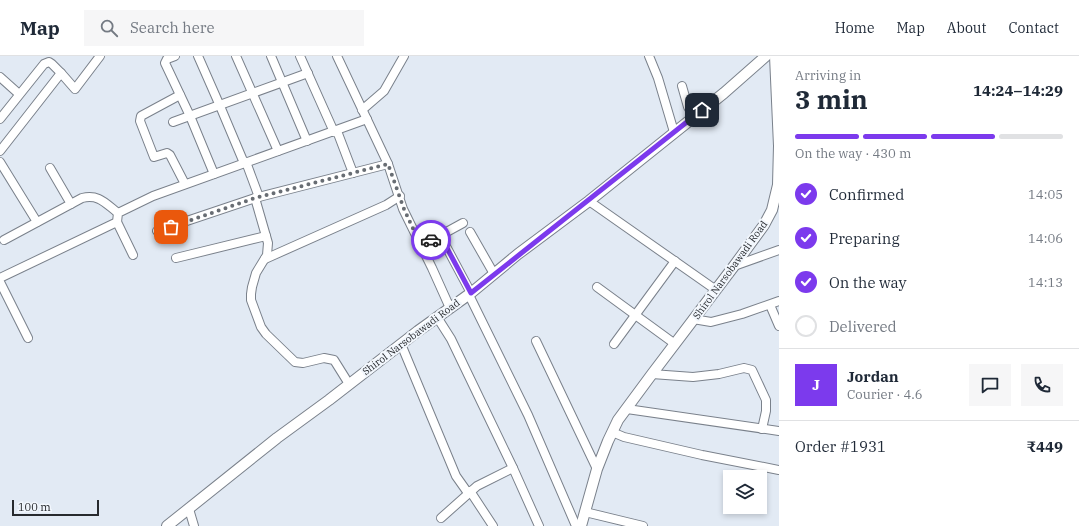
<!DOCTYPE html>
<meta charset="utf-8">
<style>
body{margin:0;font-family:"IBM Plex Serif",serif;background:#f6f6f7;color:#1f2937;height:100vh;display:flex;flex-direction:column;font-size:15px;white-space:nowrap}
*{box-sizing:border-box;margin:0}
p{font-size:13px;color:#747a83}
.icon{flex:none;width:22px;height:22px;fill:none;stroke:currentColor;stroke-width:2;stroke-linecap:round;stroke-linejoin:round}
.map{position:relative;flex:1;overflow:hidden}
.drawer{display:flex;flex-direction:column;background:#fff;width:300px}
.drawer>*{flex:none}
.controls{position:absolute;left:723px;top:414px;display:grid;gap:8px}
.controls a{display:grid;place-items:center;width:44px;height:44px;border-radius:0px;background:#fff;box-shadow:0 2px 6px #0003;font-size:20px}
.scale{position:absolute;left:12px;bottom:10px;width:87px;box-sizing:border-box;padding-left:4px;border:2px solid #272a2e;border-top:0;font-size:11px;line-height:14px;white-space:nowrap;color:#272a2e;-webkit-text-stroke:3px #f2f7fd;paint-order:stroke}
.pin{position:absolute;display:grid;place-items:center;width:34px;height:34px;color:#fff;margin:-17px;border-radius:8px;box-shadow:0 2px 6px #0006}
.courier{position:absolute;display:grid;place-items:center;width:40px;height:40px;margin:-20px;border:3px solid #7c3aed;border-radius:50%;background:#fff;color:#222;box-shadow:0 1px 5px #0007}
.head em{font-style:normal;font-weight:700}
.head div{display:flex;flex-direction:column-reverse}
.head{display:flex;align-items:center;justify-content:space-between;height:68px;padding:0 16px}
h1{font-size:26px;font-weight:700;line-height:30px}
.bar{display:grid;grid-template-columns:repeat(4,1fr);gap:6px 4px;align-content:center;height:48px;padding:0 16px}
.bar i{height:5px;border-radius:3px;background:#e0e1e3}
.bar .current{background:#7c3aed}
.bar p{grid-column:span 4}
.line{display:flex;align-items:center;gap:10px;padding:0 16px;border-top:1px solid #e0e1e3}
.line div{flex:1}
.round{display:grid;place-items:center;flex:none;width:42px;height:42px;border-radius:0px;background:#f6f6f7}
ol{padding:0 16px;list-style:none}
li{display:flex;align-items:center;gap:12px;height:44px}
li p{margin-inline-start:auto}
li .icon{padding:4px;border-radius:50%;background:#7c3aed;color:#fff;stroke-width:4}
li:last-child{color:#747a83}
li i{width:22px;height:22px;border:2px solid #e0e1e3;border-radius:50%}
header{display:flex;align-items:center;gap:24px;box-sizing:border-box;height:56px;padding:0 20px;background:#fff;border-bottom:1px solid #e0e1e3}
header strong{font-size:19px}
nav{display:flex;gap:22px;margin-inline-start:auto;font-size:14px}
.search{width:280px;height:36px;background:#f6f6f7;display:flex;align-items:center;gap:10px;box-sizing:border-box;padding:0 14px;border-radius:0px;color:#747a83;font-size:15px}
main{display:flex;flex:1;min-height:0}
.map>svg:first-child{display:block}
.lines{fill:none;stroke-linecap:round;stroke-linejoin:round}
.minor-casing{stroke:#7a818b;stroke-width:10}
.major-casing{stroke:#7a818b;stroke-width:12}
.minor{stroke:#fff;stroke-width:8}
.major{stroke:#fff;stroke-width:10}
.done{stroke:#686d73;stroke-width:4;stroke-dasharray:0 7.2}
.route{stroke:#7c3aed;stroke-width:5}
.labels{text-anchor:middle;dominant-baseline:central;stroke-width:4;stroke-linejoin:round;paint-order:stroke}
.street-label{font-size:10px;fill:#272a2e;stroke:#f2f7fd}
</style>
<header>
<strong>Map</strong>
<div class="search"><svg class="icon" aria-label="search" viewBox="0 0 24 24"><circle cx="10" cy="10" r="6"/><path d="M15 15l6 6"/></svg>Search here</div>
<nav><a>Home</a><a>Map</a><a>About</a><a>Contact</a></nav>
</header>
<main>
<div class="map">
<svg width="779" height="470" viewBox="0 0 779 470">
<rect width="100%" height="100%" fill="#e2eaf4"/>
<g class="lines">
<defs>
<g id="minor">
<path d="M175,0l-8,3 -2,4 25,53 24,58"/>
<path d="M198,0l22,50 24,57"/>
<path d="M236,0l42,95"/>
<path d="M271,0l36,85"/>
<path d="M300,0l34,76"/>
<path d="M337,0l51,108 15,45 29,59 18,40"/>
<path d="M649,0l9,22 16,54"/>
<path d="M0,21l19,17"/>
<path d="M682,30l6,21 6,10"/>
<path d="M180,39l-39,21 -1,5 14,36 13,-4 3,2 15,29"/>
<path d="M362,54l22,-19 20,-35"/>
<path d="M0,63l44,-55 5,-2 3,2 9,9"/>
<path d="M173,66l135,-49"/>
<path d="M337,75l16,42"/>
<path d="M0,95l61,-78 14,16 25,-33"/>
<path d="M0,106l37,60"/>
<path d="M246,106l13,35"/>
<path d="M50,112l21,36"/>
<path d="M255,142l13,45 -1,12 -11,18 -4,14 -1,7v6l10,27 5,7 29,28 8,1 21,-5 10,2 15,24"/>
<path d="M589,145l127,89"/>
<path d="M117,166l16,33"/>
<path d="M157,175l98,-33 133,-34"/>
<path d="M470,176l24,42"/>
<path d="M440,179l31,58"/>
<path d="M4,184l78,-42c17,-4 23,5 36,15"/>
<path d="M421,190l42,-23"/>
<path d="M176,202l90,-22"/>
<path d="M265,203l121,-54 14,-9"/>
<path d="M734,210l45,-16"/>
<path d="M0,222l117,-56 1,-9 35,-17 214,-77"/>
<path d="M0,226l28,56"/>
<path d="M597,231l78,57"/>
<path d="M469,239l59,120 48,111"/>
<path d="M770,249l9,21"/>
<path d="M437,261l14,22 62,129 26,58"/>
<path d="M693,263l18,3 31,-8 37,-13"/>
<path d="M536,285l61,128"/>
<path d="M401,288l55,132 12,17"/>
<path d="M614,288l61,-83"/>
<path d="M652,318l41,3 26,-3 25,-6 8,2 14,30v11l-4,18"/>
<path d="M627,353l152,22"/>
<path d="M612,376l12,5 78,18 77,15"/>
<path d="M470,435l23,35"/>
<path d="M189,453l5,17"/>
<path d="M585,456l58,14"/>
<path d="M441,462l36,-32 36,-18"/>
</g>
<g id="major">
<path d="M167,470l110,-88 52,-38 89,-69 53,-38 47,-39 71,-53 135,-108 42,-37"/>
<path d="M581,470l16,-57 11,-28 10,-21 34,-46 82,-108 30,-41 8,-15 6,-25 1,-39 -4,-90"/>
</g>
</defs>
<!-- minor casing -->
<use href="#minor" class="minor-casing"/>
<!-- major casing -->
<use href="#major" class="major-casing"/>
<!-- minor -->
<use href="#minor" class="minor"/>
<!-- major -->
<use href="#major" class="major"/>
</g>
<g class="lines">
<!-- done -->
<path class="done" d="M171,171l84,-29 133,-34 16,45 17,37 10,-6"/>
<!-- route -->
<path class="route" d="M431,184l9,-5 31,58 231,-183"/>
</g>
<g class="labels">
<!-- street labels -->
<g class="street-label">
<text transform="translate(730 214) rotate(-54)">Shirol Narsobawadi Road</text>
<text transform="translate(411 281) rotate(-37)">Shirol Narsobawadi Road</text>
</g>
</g>
</svg>
<div class="controls">
<a><svg class="icon" aria-label="layers" viewBox="0 0 24 24"><path d="M12 4l9 5-9 5-9-5zM3 14l9 5 9-5"/></svg></a>
</div>
<div class="scale">100 m</div>
<div class="pin" style="left:171px;top:171px;background:#ea580c"><svg class="icon" aria-label="bag" viewBox="0 0 24 24"><path d="M5 8h14l-1 12H6zM9 8a3 3 0 0 1 6 0"/></svg></div>
<div class="pin" style="left:702px;top:54px;background:#1f2937"><svg class="icon" aria-label="home" viewBox="0 0 24 24"><path d="M3 11l9-7 9 7M6 9v11h12V9"/></svg></div>
<div class="courier" style="left:431px;top:184px"><svg class="icon" aria-label="car" viewBox="0 0 24 24"><path d="M5 17H2v-5l4-1 3-4h7l3 4 3 1v5h-3M9 17h6M6 11h13"/><circle cx="7" cy="17" r="2"/><circle cx="17" cy="17" r="2"/></svg></div>
</div>
<section class="drawer">
<div class="head"><div><h1>3 min</h1><p>Arriving in</p></div><em>14:24–14:29</em></div>
<div class="bar"><i class="current"></i><i class="current"></i><i class="current"></i><i></i><p>On the way · 430 m</p></div>
<ol>
<li><svg class="icon" aria-label="check" viewBox="0 0 24 24"><path d="M5 12l5 5 9-10"/></svg>Confirmed<p>14:05</p></li>
<li><svg class="icon" aria-label="check" viewBox="0 0 24 24"><path d="M5 12l5 5 9-10"/></svg>Preparing<p>14:06</p></li>
<li><svg class="icon" aria-label="check" viewBox="0 0 24 24"><path d="M5 12l5 5 9-10"/></svg>On the way<p>14:13</p></li>
<li><i></i>Delivered</li>
</ol>
<div class="line" style="height:72px"><b class="round" style="background:#7c3aed;color:#fff">J</b><div><b>Jordan</b><p>Courier · 4.6</p></div><a class="round"><svg class="icon" aria-label="chat" viewBox="0 0 24 24"><path d="M4 5h16v11H9l-5 4z"/></svg></a><a class="round"><svg class="icon" aria-label="phone" viewBox="0 0 24 24"><path d="M5 4h4l2 5-3 2q2 4 5 5l2-3 5 2v4C11 20 4 13 5 4z"/></svg></a></div>
<div class="line" style="height:52px"><div>Order #1931</div><b>₹449</b></div>
</section>
</main>
